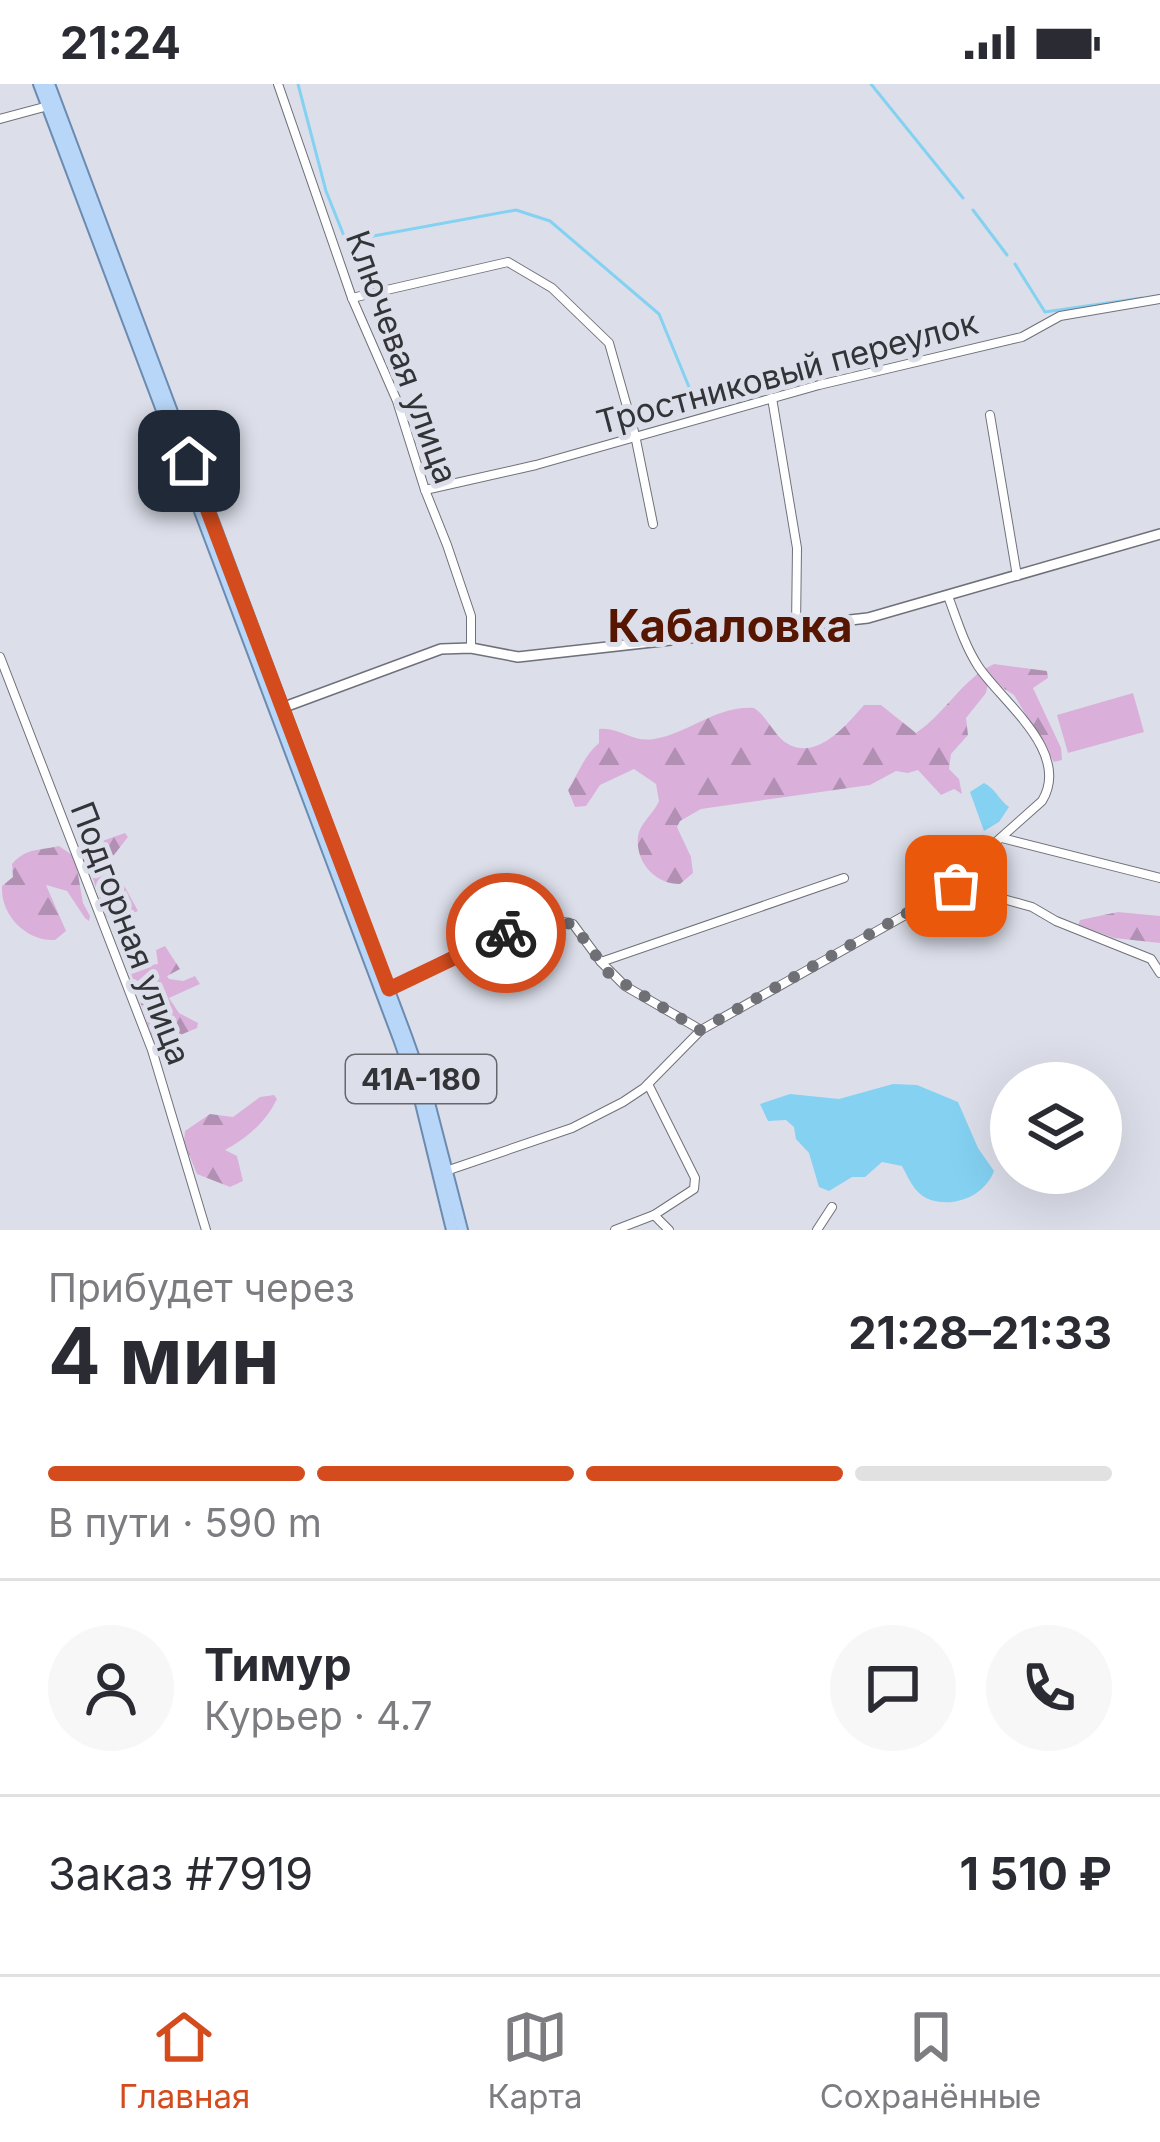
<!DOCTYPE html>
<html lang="ru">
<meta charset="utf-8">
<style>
body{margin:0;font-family:Inter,sans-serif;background:#f7f7f7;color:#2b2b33;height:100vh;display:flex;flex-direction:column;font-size:45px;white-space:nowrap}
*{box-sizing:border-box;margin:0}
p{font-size:39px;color:#7c7c81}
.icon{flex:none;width:66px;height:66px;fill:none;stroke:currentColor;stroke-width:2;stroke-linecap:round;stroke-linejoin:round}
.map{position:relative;height:1146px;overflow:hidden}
.panel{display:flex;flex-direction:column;background:#fff;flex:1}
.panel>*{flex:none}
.controls{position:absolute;left:990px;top:978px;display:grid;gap:24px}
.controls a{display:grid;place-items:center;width:132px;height:132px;border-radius:50%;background:#fff;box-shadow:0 12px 48px #0002;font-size:60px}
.pin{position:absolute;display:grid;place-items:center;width:102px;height:102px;color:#fff;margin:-51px;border-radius:24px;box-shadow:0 6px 18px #0006}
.courier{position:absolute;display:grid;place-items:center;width:120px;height:120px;margin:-60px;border:9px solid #d44c1d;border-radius:50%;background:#fff;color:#222;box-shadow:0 3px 15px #0007}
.overview em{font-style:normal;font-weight:700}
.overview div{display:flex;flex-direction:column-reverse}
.overview{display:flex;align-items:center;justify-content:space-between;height:204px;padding:0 48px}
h1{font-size:78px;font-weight:700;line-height:90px}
.bar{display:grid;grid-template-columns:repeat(4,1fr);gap:18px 12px;align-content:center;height:144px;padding:0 48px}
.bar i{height:15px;border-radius:9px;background:#e1e1e2}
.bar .on{background:#d44c1d}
.bar p{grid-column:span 4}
.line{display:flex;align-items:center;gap:30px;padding:0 48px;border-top:3px solid #e1e1e2}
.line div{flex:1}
.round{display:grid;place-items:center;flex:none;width:126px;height:126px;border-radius:63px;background:#f7f7f7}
.status{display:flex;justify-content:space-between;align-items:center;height:84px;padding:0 60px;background:#fff;direction:ltr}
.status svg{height:33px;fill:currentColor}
.menu{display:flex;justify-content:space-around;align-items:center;height:168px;border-top:3px solid #e1e1e2;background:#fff;font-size:33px;color:#7c7c81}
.menu a{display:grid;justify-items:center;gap:6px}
.menu .on{color:#d44c1d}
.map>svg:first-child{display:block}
.forest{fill:url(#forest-firs)}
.pitch{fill:#dab0db}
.water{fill:#84d1f2}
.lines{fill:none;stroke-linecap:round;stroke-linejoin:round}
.stream{stroke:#84d1f2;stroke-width:3}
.minor-casing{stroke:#6f717a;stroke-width:10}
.tertiary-casing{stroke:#6f717a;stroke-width:12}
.primary-casing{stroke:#6b8bb1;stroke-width:14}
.minor{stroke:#fff;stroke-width:8}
.tertiary{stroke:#fff;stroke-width:9}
.primary{stroke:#b8d6f7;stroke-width:10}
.done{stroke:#6e7076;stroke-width:12;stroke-dasharray:0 21.6}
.route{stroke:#d44c1d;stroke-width:15}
.labels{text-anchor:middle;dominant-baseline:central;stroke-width:10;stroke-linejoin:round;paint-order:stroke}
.shield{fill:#dcdfea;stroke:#66676d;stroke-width:3}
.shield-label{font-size:30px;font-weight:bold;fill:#333438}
.street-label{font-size:33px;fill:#333438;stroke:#dcdfea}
.district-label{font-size:45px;font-weight:bold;fill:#571601;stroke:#dcdfea}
</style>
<div class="status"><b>21:24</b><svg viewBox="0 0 49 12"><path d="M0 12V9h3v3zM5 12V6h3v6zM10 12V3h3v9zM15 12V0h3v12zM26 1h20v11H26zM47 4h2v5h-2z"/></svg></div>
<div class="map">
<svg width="1160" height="1146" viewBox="0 0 1160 1146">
<defs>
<pattern id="forest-firs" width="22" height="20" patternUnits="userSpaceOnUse" patternTransform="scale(3)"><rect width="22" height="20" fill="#dab0db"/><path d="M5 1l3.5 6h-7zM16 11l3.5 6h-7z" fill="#b190b3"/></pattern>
</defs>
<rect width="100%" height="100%" fill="#dcdfea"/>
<!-- forest -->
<g class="forest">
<path d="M994,580l53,7 1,7 -15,10 28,60 1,12 -8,2 -40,-67 -25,-16 -3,14 -20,25 2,17 -17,19 -2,15 10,10 3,15 -8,-5 -13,6 -23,-25 -10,3 -12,-2 -26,14 -169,24 -21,12 -3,6 14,30 2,16 -13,11c-25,0 -45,-22 -42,-48 2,-13 16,-23 21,-35l-3,-17 -22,-15 -34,16 -14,21 -11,1 -7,-17c10,-16 17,-36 31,-47v-14c19,-3 34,14 55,10 34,-5 63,-34 100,-31 14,9 20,28 34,36 30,17 60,-21 76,-39h17l35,28c30,-20 45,-53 78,-69z"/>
<path d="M125,749l3,4 -18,23 28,51 -22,10 -10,-5 -23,-65 2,-4z"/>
<path d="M59,762l16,11 8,46 7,13 -1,5 -4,-3 -18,-27 -21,-6 20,46 -11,9c-27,2 -55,-24 -53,-54l11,-9 -1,-13c15,-17 27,-13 47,-18z"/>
<path d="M1118,828l42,4v27l-46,-5 -36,-13 2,-5z"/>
<path d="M165,862l15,23 -13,7 2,3 14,2 12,-5 5,8 -31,14 10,15 19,10 -1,5 -19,8 -1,4 6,7c-10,4 -23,1 -30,-6l-22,-68 13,-7 14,-2 -2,-14z"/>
<path d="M274,1011l3,4c-11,23 -31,40 -52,51l12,6 6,25 -13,6 -33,-13 -13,-32 1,-11 25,-17 23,3 27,-20z"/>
</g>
<!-- pitch -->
<path class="pitch" d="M1133,609l11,39 -76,21 -11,-38z"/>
<!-- water -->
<g class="water">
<path d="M984,699c11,5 15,17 25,24l-10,15 -15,9 -14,-39z"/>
<path d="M893,1000l24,1 41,17 20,46 16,23c-9,25 -42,39 -68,27 -12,-6 -18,-21 -24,-32l-20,-4 -17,15h-13l-23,14 -10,-4 -10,-34 -13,-14 -2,-12 -8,-7 -18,1 -8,-17 30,-10 49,5z"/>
</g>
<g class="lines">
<!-- stream -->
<g class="stream">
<path d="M298,0l28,107 20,50 170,-31 34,11 109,93 37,90"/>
<path d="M871,0l92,114"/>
<path d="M973,126l34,45"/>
<path d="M1015,180l30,48 97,-14"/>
</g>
<defs>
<g id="minor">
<path d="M278,0l74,214 45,103 28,89 22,55 24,71v32"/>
<path d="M0,35l48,-13"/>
<path d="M352,214l156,-36 44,26 57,55 26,92 18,89"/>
<path d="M772,314l25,150 -1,79"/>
<path d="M990,331l27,161"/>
<path d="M425,406l111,-25 283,-80 203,-48 38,-21 100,-17"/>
<path d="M948,512c9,24 16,48 30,70 23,35 94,86 64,135l-64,57 -21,28"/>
<path d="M0,573l152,393 54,180"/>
<path d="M1002,754l158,40"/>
<path d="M601,878l24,24 76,44"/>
<path d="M389,905c46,-22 134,-80 184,-65l28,38 243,-84"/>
<path d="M446,1087l126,-43 51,-26 21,-14 57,-58 256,-144 75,21 24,14 95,38 9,14"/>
<path d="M654,1131l15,15"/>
<path d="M615,1146l39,-15 40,-26 1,-11 -47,-94"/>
<path d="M817,1146l15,-23"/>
</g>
<path id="tertiary" d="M279,625l162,-60 30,-1 47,9 350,-39 292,-84"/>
<g id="primary">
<path d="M39,0l360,955 21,60 32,131"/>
<path d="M49,0l357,952 21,59 35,135"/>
</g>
</defs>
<!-- minor casing -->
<use href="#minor" class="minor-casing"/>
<!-- tertiary casing -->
<use href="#tertiary" class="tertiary-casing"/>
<!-- primary casing -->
<use href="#primary" class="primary-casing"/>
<!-- minor -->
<use href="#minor" class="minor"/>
<!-- tertiary -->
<use href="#tertiary" class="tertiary"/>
<!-- primary -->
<use href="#primary" class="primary"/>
</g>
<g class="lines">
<!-- done -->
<path class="done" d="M506,849l33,-12 34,3 37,51 90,55c86,-48 170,-97 256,-144"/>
<!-- route -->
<path class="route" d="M189,377l200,528 117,-56"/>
</g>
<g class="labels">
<!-- shield labels -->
<rect class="shield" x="346" y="971" width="150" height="48" rx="9"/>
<g class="shield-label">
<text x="421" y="995">41А-180</text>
</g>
<!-- street labels -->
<g class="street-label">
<text transform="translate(402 273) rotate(70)">Ключевая улица</text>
<text transform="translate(787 288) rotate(-15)">Тростниковый переулок</text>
<text transform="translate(131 849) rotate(69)">Подгорная улица</text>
</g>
<!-- district labels -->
<g class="district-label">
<text x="730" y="541">Кабаловка</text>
</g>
</g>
</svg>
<div class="controls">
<a><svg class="icon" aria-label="layers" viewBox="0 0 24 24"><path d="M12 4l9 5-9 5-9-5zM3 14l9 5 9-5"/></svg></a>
</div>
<div class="pin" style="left:956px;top:802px;background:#ea580c"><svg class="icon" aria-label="bag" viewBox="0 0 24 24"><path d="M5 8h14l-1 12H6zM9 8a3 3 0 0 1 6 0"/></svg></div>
<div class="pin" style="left:189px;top:377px;background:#1f2937"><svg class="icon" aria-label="home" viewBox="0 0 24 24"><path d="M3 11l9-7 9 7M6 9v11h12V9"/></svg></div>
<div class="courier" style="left:506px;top:849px"><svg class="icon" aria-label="bike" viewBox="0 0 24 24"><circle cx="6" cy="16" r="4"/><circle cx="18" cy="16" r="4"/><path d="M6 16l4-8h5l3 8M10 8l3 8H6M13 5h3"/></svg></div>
</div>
<section class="panel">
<div class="overview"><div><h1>4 мин</h1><p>Прибудет через</p></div><em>21:28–21:33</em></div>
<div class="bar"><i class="on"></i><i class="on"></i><i class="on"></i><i></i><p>В пути · 590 m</p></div>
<div class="line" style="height:216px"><a class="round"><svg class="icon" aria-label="person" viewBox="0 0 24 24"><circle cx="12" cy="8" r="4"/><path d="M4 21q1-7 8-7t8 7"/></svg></a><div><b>Тимур</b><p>Курьер · 4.7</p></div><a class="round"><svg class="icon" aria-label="chat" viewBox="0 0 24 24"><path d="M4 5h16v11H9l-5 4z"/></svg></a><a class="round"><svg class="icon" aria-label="phone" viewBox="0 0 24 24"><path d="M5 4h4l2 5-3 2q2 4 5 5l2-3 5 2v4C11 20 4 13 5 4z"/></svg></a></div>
<div class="line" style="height:156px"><div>Заказ #7919</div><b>1 510 ₽</b></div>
</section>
<nav class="menu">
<a class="on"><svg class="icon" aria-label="home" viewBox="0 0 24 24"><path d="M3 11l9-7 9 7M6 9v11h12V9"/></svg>Главная</a>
<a><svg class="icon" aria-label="map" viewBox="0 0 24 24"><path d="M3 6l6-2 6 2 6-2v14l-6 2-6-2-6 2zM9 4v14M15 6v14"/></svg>Карта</a>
<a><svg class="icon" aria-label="saved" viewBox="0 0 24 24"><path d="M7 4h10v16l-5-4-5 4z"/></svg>Сохранённые</a>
</nav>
